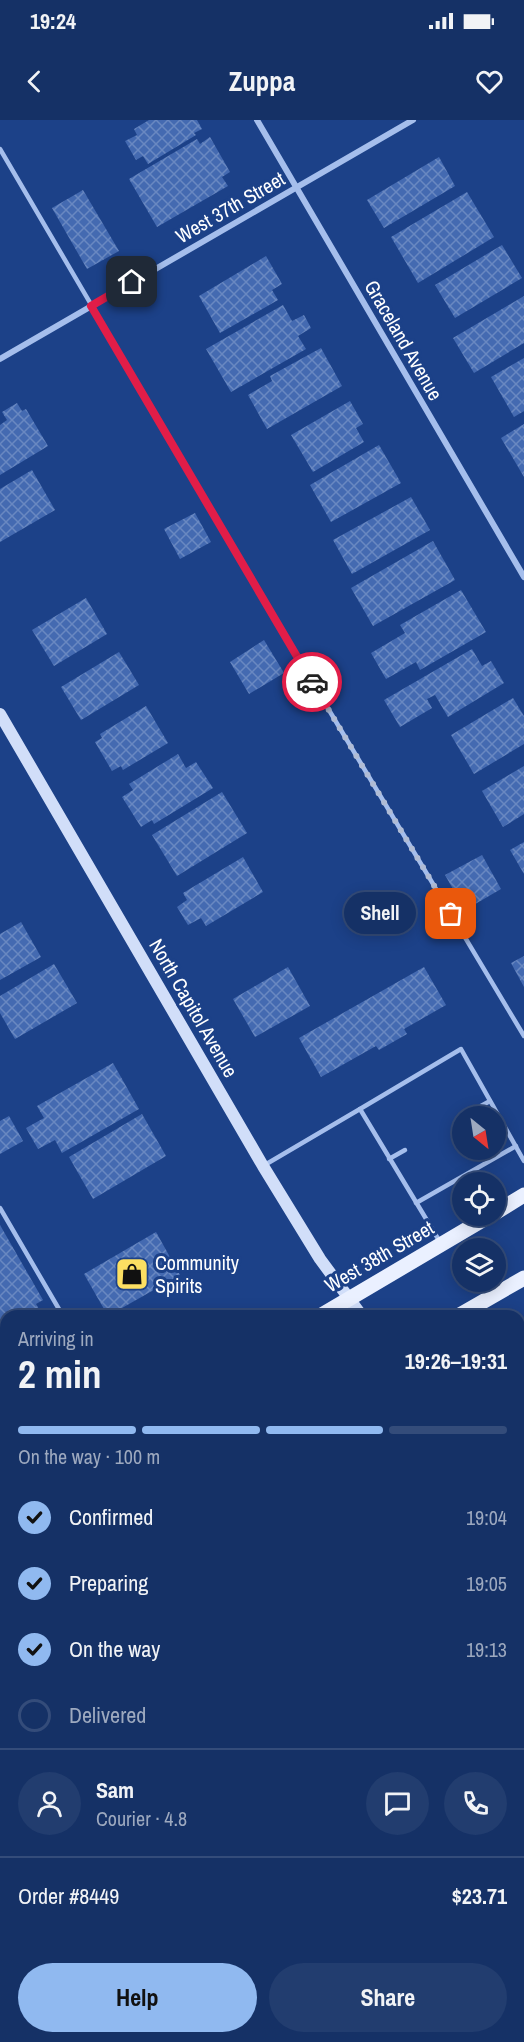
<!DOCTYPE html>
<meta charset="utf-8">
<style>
body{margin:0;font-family:"Archivo Narrow",sans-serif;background:#223d6f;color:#f1f3f6;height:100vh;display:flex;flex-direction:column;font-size:22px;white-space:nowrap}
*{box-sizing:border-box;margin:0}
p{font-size:20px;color:#9da9bf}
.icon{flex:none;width:33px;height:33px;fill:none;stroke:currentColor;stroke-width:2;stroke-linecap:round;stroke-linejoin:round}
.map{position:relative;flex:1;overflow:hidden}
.panel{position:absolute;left:0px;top:1190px;width:525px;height:734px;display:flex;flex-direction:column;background:#153166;border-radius:18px 18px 0 0;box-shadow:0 3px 15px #0003,0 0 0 2px #344c7a}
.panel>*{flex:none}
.needle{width:39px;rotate:150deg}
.tools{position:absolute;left:452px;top:986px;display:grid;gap:12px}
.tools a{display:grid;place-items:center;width:54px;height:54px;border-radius:50%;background:#153166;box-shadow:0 3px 15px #0003,0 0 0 2px #344c7a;font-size:30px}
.pin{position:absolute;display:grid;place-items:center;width:51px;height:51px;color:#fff;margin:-26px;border-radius:12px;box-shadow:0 3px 9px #0006}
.courier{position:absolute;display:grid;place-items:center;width:60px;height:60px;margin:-30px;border:4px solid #e11d48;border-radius:50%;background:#fff;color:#222;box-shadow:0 2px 8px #0007}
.bubble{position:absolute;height:42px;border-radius:21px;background:#153166;box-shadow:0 3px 15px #0003,0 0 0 2px #344c7a;font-size:20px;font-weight:700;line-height:42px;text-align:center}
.overview em{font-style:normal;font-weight:700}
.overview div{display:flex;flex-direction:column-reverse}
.overview{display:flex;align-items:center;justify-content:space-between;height:102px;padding:0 18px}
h1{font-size:39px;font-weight:700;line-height:45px}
.bar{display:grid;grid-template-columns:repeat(4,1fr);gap:9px 6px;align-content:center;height:72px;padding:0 18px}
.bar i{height:8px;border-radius:4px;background:#344c7a}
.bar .current{background:#90b9f0}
.bar p{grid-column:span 4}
.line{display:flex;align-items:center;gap:15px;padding:0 18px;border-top:2px solid #344c7a}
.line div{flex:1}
.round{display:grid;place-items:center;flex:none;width:63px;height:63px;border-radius:32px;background:#223d6f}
ol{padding:0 18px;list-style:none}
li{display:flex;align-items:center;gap:18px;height:66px}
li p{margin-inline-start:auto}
li .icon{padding:6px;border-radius:50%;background:#90b9f0;color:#111;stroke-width:4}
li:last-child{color:#9da9bf}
li i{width:33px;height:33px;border:3px solid #344c7a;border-radius:50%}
.button{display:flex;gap:12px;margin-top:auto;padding:12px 18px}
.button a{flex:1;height:69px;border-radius:36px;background:#90b9f0;color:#111;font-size:24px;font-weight:700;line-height:69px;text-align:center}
.button a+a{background:#223d6f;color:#f1f3f6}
.status{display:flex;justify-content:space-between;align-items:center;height:42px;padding:0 30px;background:#153166;direction:ltr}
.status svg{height:16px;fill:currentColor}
header{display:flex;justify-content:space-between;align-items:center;height:78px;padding:0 18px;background:#153166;font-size:27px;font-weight:700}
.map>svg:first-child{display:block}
.building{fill:url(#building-cross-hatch)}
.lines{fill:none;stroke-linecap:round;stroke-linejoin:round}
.lane{stroke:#a5beec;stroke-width:4.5}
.street{stroke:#a5beec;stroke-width:6}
.secondary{stroke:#d1def9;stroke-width:12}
.primary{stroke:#eaf0ff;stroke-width:15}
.done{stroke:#b0bcd5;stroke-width:6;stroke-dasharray:0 10.8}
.route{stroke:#e11d48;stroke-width:8}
.labels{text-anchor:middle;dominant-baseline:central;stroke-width:6;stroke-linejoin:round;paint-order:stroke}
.street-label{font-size:20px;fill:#fff;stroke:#1c4188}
.poi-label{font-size:20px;fill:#fff;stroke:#1c4188;text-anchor:start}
</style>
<div class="status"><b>19:24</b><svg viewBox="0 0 49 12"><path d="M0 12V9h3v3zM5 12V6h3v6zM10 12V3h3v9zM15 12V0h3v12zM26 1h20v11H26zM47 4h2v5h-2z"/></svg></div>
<header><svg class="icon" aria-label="back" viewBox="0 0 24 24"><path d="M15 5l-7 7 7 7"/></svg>Zuppa<svg class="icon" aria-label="heart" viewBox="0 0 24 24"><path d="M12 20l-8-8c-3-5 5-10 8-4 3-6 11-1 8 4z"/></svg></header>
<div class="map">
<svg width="524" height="1922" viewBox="0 0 524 1922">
<defs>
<pattern id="building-cross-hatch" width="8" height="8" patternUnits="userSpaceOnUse" patternTransform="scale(1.5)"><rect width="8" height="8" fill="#446ab1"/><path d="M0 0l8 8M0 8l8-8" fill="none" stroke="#6988c1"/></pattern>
</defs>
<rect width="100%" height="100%" fill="#1c4188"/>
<!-- building -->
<g class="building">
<path d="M149,0h48l5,9 -8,4 2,2 -48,29 -5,-8 -7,4 -11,-19 12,-6 -3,-6z"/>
<path d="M210,17l20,35 -8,5 6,9 -71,41 -28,-48 68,-40 3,5z"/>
<path d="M439,37l16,29 -71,42 -17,-28z"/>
<path d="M83,70l36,61 -32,18 -35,-61z"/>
<path d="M467,72l27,45 -76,46 -27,-46z"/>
<path d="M502,125l20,33 -67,40 -20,-33z"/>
<path d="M266,136l16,28 -10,6 6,10 -58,33 -21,-37z"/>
<path d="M524,176v47l-50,30 -21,-35z"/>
<path d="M283,185l9,16 12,-6 7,13 -13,8 8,13 -75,43 -25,-43z"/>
<path d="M321,228l21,38 -75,43 -19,-34 24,-14 -2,-5z"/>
<path d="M524,238v53l-10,6 -23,-40z"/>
<path d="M350,281l13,23 -7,4 8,14 -51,30 -22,-37z"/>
<path d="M17,283l5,8 4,-2 22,37 -48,29v-50l7,-5 -5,-8z"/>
<path d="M524,304v53l-23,-39z"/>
<path d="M379,325l22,38 -70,39 -21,-37z"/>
<path d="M32,350l23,40 -55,32v-53z"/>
<path d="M411,377l19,33 -78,44 -19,-34z"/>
<path d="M195,393l16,29 -31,17 -16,-30z"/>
<path d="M433,421l22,39 -82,46 -22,-38z"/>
<path d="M461,470l25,42 -66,38 -4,-8 -30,17 -15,-26 34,-20 -5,-8z"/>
<path d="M86,478l21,36 -53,32 -22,-36z"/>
<path d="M264,520l20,33 -35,21 -19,-32z"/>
<path d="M472,529l10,17 9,-5 13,22 -56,34 -13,-22 -8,4 5,9 -32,19 -16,-27z"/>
<path d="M119,532l20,33 -58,35 -20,-33z"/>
<path d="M513,578l11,18v28l-50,30 -23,-39z"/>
<path d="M146,586l22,37 -45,27 -2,-4 -9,5 -17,-29 7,-4 -2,-4z"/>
<path d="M178,634l8,14 10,-6 17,26 -59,36 -2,-4 -11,7 -19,-30 11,-7 -4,-6z"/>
<path d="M524,646v48l-21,13 -21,-36z"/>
<path d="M222,672l25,41 -70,43 -25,-41z"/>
<path d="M524,722v32l-14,-24z"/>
<path d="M482,735l19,34 -36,21 -20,-35z"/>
<path d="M243,737l20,35 -57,34 -5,-8 -13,7 -11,-18 10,-7 -4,-7z"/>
<path d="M21,802l20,35 -41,23v-46z"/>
<path d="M524,836v31l-13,-24z"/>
<path d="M54,844l23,39 -62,36 -15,-26v-17z"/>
<path d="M288,847l22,39 -55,31 -22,-38z"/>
<path d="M424,847l22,38 -42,24 3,5 -28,16 -3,-4 -55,31 -22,-39z"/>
<path d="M113,943l26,46 -77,44 -7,-13 -17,9 -12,-21 18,-10 -7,-12z"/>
<path d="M142,994l24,42 -73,43 -24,-42z"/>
<path d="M9,996l14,25 -23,13v-33z"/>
<path d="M0,1105l43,75 -7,4 7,12h-37v22l-6,3z"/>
<path d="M156,1112l24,43 -72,41 -24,-42z"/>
<path d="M519,1561l5,8v20l-5,3z"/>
<path d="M524,1603v54l-5,3v-54z"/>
<path d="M524,1660v45l-5,-8v-34z"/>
<path d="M6,1708v50l-6,4v-50z"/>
<path d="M6,1773v21l-6,-10v-8z"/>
<path d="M0,1864l6,10v16l-6,4z"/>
<path d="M117,1917h44l3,5h-55z"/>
<path d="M339,1917h40l3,5h-51z"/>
</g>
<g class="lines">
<!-- lane -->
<g class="lane">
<path d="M0,29l311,531 213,356"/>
<path d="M360,989l101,-60 63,112"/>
<path d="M470,992l20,-11"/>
<path d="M389,1039l16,-9"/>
<path d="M263,1046l97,-57 80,133"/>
<path d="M416,1083l100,-57"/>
<path d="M0,1088l63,108"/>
<path d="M511,1917l2,5"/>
</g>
<!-- street -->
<g class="street">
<path d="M257,0l267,457"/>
<path d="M0,239l413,-239"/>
<path d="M0,1518l6,10"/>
<path d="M234,1917l3,5"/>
</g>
<!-- secondary -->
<g class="secondary">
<path d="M0,594l263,452 57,93 42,57"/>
<path d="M519,1438l5,8"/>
</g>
<!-- primary -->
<g class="primary">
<path d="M495,1093l29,-18"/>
<path d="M320,1196l171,-101"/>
<path d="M458,1196l66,-38"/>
<path d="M0,1384l6,-4"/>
<path d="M0,1466l6,-3"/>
</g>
</g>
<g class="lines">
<!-- done -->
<path class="done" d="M312,562l139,232"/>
<!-- route -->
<path class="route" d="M132,162l-41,24 221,376"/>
</g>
<!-- icons -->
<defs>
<symbol id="shop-square" viewBox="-11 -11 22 22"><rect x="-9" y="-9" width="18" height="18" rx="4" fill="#fcdf62" stroke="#1c4188"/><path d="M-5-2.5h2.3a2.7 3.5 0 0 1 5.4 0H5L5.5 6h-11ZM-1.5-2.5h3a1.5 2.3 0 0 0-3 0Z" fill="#111"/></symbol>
</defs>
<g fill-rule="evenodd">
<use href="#shop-square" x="113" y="1135" width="38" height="38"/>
</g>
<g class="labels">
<!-- street labels -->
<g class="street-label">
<text transform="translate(230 87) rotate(-30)">West 37th Street</text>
<text transform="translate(404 220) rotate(60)">Graceland Avenue</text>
<text transform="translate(194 888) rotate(60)">North Capitol Avenue</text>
<text transform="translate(379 1136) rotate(-30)">West 38th Street</text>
</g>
<!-- poi labels -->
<g class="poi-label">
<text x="155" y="1142">Community<tspan x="155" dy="23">Spirits</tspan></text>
</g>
</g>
</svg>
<div class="tools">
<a><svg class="needle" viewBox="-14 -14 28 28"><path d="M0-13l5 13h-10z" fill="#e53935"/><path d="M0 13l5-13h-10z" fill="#9da9bf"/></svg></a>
<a><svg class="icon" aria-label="locate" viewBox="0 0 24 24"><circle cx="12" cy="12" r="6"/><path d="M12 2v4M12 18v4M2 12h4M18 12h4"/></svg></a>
<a><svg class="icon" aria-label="layers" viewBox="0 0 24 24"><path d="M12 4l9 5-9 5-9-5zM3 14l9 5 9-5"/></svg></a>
</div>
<div class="pin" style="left:451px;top:794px;background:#ea580c"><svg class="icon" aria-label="bag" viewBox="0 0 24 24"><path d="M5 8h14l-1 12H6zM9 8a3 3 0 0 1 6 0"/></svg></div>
<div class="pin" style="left:132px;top:162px;background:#1f2937"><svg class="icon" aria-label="home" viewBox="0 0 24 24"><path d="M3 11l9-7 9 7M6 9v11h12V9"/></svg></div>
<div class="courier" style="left:312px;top:562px"><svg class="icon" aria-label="car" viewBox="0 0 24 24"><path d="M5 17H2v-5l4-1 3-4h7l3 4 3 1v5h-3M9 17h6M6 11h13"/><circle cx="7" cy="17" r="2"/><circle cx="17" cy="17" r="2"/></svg></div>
<div class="bubble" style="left:344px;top:772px;width:72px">Shell</div>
<section class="panel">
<div class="overview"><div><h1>2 min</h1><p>Arriving in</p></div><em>19:26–19:31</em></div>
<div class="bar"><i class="current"></i><i class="current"></i><i class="current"></i><i></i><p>On the way · 100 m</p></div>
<ol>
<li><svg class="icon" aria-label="check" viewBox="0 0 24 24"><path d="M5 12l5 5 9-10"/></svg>Confirmed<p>19:04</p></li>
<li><svg class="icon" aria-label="check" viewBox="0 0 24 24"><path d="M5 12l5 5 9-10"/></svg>Preparing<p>19:05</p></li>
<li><svg class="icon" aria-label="check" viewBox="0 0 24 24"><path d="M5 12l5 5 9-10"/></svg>On the way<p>19:13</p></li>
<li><i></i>Delivered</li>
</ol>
<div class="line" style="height:108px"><a class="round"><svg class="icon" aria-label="person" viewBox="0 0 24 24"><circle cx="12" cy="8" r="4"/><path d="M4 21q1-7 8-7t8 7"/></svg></a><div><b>Sam</b><p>Courier · 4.8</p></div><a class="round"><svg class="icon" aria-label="chat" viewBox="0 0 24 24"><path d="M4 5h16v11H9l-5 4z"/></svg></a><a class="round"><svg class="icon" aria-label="phone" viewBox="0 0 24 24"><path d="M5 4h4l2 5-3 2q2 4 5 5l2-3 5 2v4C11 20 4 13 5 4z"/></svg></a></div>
<div class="line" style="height:78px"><div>Order #8449</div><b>$23.71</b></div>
<div class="button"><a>Help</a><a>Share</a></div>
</section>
</div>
